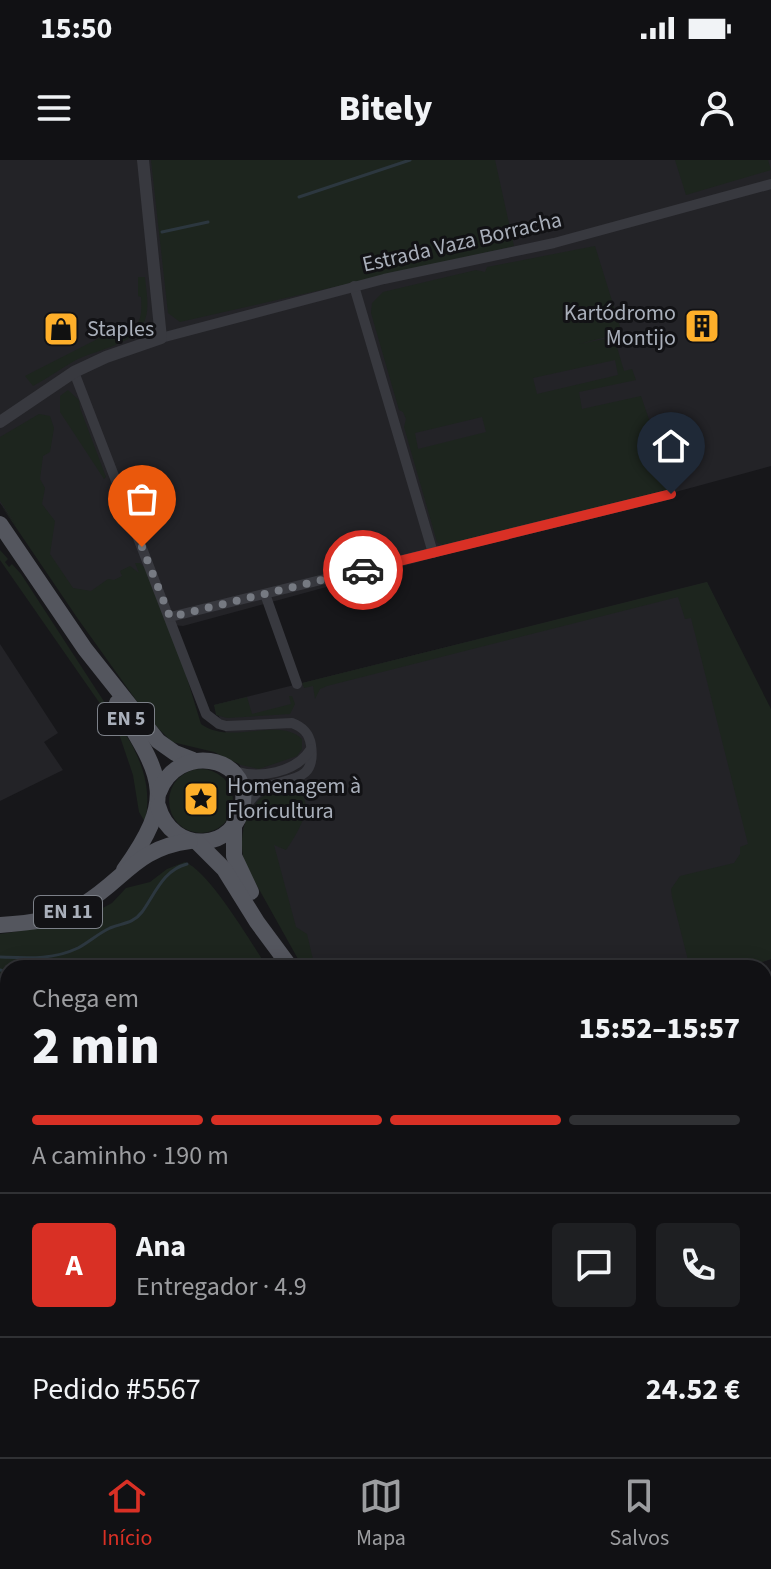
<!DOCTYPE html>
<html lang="pt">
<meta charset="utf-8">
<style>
body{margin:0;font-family:"Source Sans 3",sans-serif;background:#1e1f22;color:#f1f3f6;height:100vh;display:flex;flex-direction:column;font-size:30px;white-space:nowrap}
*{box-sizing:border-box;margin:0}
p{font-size:26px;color:#9c9da0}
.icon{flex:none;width:44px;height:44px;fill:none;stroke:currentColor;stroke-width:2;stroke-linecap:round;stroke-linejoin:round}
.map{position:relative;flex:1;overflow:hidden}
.details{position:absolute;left:0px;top:800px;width:772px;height:498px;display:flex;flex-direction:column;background:#111114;border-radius:24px 24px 0 0;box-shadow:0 4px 20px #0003,0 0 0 2px #303134}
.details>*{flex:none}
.pin{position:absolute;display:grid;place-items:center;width:68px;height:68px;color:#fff;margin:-82px -34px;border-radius:50% 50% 50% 0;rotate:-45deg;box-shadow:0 0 8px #0007}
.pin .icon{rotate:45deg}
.courier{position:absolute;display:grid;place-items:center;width:80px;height:80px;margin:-40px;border:6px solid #d93025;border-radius:50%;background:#fff;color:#222;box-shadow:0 2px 10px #0007}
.overview em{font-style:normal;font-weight:800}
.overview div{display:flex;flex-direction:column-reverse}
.overview{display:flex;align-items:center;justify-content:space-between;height:136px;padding:0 32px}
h1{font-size:52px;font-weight:800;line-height:60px}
.bar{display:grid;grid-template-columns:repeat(4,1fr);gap:12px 8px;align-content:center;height:96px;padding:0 32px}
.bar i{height:10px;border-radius:6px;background:#303134}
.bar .active{background:#d93025}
.bar p{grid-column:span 4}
.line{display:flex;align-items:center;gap:20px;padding:0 32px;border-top:2px solid #303134}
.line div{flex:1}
.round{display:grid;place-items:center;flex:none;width:84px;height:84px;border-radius:8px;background:#1e1f22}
.status{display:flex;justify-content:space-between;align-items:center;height:56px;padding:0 40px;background:#111114;direction:ltr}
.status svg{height:22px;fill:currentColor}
header{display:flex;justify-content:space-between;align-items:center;height:104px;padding:0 32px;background:#111114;font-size:36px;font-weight:800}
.menu{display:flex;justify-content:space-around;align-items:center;height:112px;border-top:2px solid #303134;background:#111114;font-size:22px;color:#9c9da0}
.menu a{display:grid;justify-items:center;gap:4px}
.menu .active{color:#d93025}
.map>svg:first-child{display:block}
.built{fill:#232327}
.green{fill:#1d251e;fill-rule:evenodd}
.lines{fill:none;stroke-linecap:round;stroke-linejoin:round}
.stream{stroke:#2c373f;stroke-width:3}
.minor{stroke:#38393f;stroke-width:10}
.tertiary{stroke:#38393f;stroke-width:12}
.primary{stroke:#54565e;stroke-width:16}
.motorway{stroke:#646770;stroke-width:18}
.done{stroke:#767a82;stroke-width:8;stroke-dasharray:0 14.4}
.route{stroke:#d93025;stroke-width:10}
.labels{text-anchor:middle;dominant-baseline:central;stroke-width:6;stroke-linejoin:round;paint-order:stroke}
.shield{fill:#121215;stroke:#7c8088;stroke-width:2}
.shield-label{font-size:20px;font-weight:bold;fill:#a9afba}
.street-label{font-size:22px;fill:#a9afba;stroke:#121215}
.poi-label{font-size:22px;fill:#a9afba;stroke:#121215;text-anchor:start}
</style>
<div class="status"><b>15:50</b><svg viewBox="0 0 49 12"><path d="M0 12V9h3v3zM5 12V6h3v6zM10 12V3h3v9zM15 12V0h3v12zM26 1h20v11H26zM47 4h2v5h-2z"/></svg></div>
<header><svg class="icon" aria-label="menu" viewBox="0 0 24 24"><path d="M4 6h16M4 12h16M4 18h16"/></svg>Bitely<svg class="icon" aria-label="person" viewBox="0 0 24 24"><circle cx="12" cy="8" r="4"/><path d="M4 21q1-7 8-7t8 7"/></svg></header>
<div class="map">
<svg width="771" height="1297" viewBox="0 0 771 1297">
<rect width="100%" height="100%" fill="#17171a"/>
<!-- built -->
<g class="built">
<path d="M0,0h771v306l-588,160 -30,-3 -45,33 -108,-153z"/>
<path d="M707,422l64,130v247l-9,3 -2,6h-450l-67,-139 6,-14 3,-21 -38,-89z"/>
<path d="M0,484l58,89 -14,9 19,28 -63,31z"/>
<path d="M0,832l8,3v455h440l-9,7h-439z"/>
</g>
<!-- green -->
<g class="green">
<path d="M151,0h344l19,86 -334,76 -12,-9z"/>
<path d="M675,0h93l3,10 -85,25z"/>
<path d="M595,86l27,87 -43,11 35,-7 10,34 8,-2 4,11 -57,12 3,17 59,-13 33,97 -228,54 -9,-5 -33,-115 2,-8 -3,-7 -4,-2 -28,-97 1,-10 11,-11 93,-22 9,2 2,-5zM615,200l3,15 -81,19 -4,-16zM482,257l4,15 -68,17 -3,-16z"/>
<path d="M138,117h7c1,13 5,30 0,43 -10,25 -47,29 -69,40 -14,8 -28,18 -43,26l-8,-10 96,-49 5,7c16,-10 16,-19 15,-37l-3,-1z"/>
<path d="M68,230l11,10 1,8 26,69 -2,2 -44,-67v-16z"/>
<path d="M39,254l11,2 4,12 -4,24 -7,4 -3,23 5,9 -3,16 13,17 -5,33 23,34 18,3 17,-12 6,1 8,-4 -2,-5 10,-5 9,7 -4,-10h5l6,6 34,86 21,69c30,22 78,-8 101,15v10l-5,7 -38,13 -18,-4 -27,-13 -42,-10 -21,-21 -73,-102 -78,-115 16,21 -16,-24v-64z"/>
<path d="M0,390l8,9 -3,3 4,5 3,-3 9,10 110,169c14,27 20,49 14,79l-6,-10 -6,-37 -16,-47 -117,-168z"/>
<path d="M707,422l64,127v250l-9,3 -2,6h-70l-18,-71 -1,-8 9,-13 54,-13 6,-9v-7l8,-3 -57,-226 -6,1 -7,-22 -351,89 -7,3 -5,10 -2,-13 -9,2 -2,-5z"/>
<path d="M289,536h3l3,8 -5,10 -63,4 -11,-3 -2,-10 33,-8 5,17 39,-10z"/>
<circle cx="201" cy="641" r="32"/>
<path d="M285,628c39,5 13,44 1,62l-12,-5 22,82 11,7 8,34h-12l-57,-102c-12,-30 3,-75 39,-78z"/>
<path d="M185,702c25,10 66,81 83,106h-260v27l-8,-3v-58l46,-7 51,-16 15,-8 14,-15 24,-6 17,-13z"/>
<path d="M771,1117v180h-85l4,-7h74v-157z"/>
<path d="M448,1290h114l-11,2 -4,5h-108z"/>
</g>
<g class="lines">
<!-- stream -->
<g class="stream">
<path d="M299,37l111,-37"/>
<path d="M162,72l46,-10"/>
<path d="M0,797c28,1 53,3 78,-9 11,-6 21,-15 32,-20 12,-5 23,-4 32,-16 13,-18 21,-42 45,-48"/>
<path d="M0,810l8,2"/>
</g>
<!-- minor -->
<g class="minor">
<path d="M354,126l79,267"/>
<path d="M161,178l223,-59 170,-36 217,-59"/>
<path d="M74,212l132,342 13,10 7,2 66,-3c11,4 17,10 19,22 6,40 -25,31 -49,44 -7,4 -12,12 -17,18"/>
<path d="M265,434l32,90"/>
<path d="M170,457l501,-123"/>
<path d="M234,611c25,8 62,2 77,-22"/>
</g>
<!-- tertiary -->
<path class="tertiary" d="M0,262l74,-50 32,-15 55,-19 -18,-178"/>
<!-- primary -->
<g class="primary">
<path d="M0,364l85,125 73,92 17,12 18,7"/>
<path d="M117,543c44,74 61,91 7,167"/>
<path d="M158,646c14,50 79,46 85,-4 6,-47 -66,-59 -84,-10"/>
<path d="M234,664v32l17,36"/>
<path d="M197,682l27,27 33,53 34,46"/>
<path d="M0,765c30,-2 58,-5 84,-21 41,-25 52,-56 106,-63"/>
<path d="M764,1043l7,2"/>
</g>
<!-- motorway -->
<g class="motorway">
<path d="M764,930l7,-21"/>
<path d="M764,996l7,-19"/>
<path d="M596,1297l4,-7"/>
<path d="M622,1297l4,-7"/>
</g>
</g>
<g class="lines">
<!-- done -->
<path class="done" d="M142,387l28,70 193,-47"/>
<!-- route -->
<path class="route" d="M363,410l308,-76"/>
</g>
<!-- icons -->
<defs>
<symbol id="building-square" viewBox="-11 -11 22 22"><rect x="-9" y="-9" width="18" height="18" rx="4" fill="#feaf2a" stroke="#121215"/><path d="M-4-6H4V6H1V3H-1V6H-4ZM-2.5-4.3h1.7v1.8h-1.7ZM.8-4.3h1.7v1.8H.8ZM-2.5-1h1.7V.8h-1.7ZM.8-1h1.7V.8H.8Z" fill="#111"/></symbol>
<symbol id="shop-square" viewBox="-11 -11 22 22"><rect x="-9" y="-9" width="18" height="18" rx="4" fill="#feaf2a" stroke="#121215"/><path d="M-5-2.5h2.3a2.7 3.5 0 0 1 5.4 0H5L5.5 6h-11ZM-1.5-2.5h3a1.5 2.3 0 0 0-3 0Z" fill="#111"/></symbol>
<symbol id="sight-square" viewBox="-11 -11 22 22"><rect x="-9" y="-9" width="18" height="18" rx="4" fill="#feaf2a" stroke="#121215"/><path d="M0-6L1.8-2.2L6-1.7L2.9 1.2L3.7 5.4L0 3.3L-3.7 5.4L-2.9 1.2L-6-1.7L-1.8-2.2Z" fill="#111"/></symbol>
</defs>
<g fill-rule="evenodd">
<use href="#building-square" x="682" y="146" width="40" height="40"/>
<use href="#shop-square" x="41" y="149" width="40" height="40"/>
<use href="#sight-square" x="181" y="619" width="40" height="40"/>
</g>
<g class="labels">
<!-- shield labels -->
<g class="shield">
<rect x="98" y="543" width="56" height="32" rx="6"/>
<rect x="34" y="736" width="68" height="32" rx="6"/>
</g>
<g class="shield-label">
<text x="126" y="559">EN 5</text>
<text x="68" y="752">EN 11</text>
</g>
<!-- street labels -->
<g class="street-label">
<text transform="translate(462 82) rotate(-13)">Estrada Vaza Borracha</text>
</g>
<!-- poi labels -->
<g class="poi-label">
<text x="676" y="153" text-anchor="end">Kartódromo<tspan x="676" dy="25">Montijo</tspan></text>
<text x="87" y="169">Staples</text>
<text x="227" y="626">Homenagem à<tspan x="227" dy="25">Floricultura</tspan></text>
</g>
</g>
</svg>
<div class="pin" style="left:142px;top:387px;background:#ea580c"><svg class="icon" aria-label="bag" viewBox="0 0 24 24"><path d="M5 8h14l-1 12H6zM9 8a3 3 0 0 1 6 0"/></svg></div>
<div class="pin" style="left:671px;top:334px;background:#1f2937"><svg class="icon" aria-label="home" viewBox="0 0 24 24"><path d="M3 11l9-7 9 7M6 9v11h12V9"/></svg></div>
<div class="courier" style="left:363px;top:410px"><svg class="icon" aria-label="car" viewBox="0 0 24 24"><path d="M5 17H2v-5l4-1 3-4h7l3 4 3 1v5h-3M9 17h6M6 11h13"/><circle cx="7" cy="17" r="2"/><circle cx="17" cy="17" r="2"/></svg></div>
<section class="details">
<div class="overview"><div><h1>2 min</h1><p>Chega em</p></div><em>15:52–15:57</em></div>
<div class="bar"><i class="active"></i><i class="active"></i><i class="active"></i><i></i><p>A caminho · 190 m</p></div>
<div class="line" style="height:144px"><b class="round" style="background:#d93025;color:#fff">A</b><div><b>Ana</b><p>Entregador · 4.9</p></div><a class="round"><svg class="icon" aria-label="chat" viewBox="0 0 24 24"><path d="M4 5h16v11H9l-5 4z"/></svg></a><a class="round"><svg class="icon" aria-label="phone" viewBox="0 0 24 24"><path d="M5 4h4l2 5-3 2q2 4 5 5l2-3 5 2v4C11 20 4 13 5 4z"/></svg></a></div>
<div class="line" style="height:104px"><div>Pedido #5567</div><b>24.52 €</b></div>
</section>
</div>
<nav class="menu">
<a class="active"><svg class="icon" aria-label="home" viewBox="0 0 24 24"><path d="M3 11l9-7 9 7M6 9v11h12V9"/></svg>Início</a>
<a><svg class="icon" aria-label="map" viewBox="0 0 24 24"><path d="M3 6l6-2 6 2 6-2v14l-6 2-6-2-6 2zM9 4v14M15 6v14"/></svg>Mapa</a>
<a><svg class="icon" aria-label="saved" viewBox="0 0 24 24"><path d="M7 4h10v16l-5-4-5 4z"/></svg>Salvos</a>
</nav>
